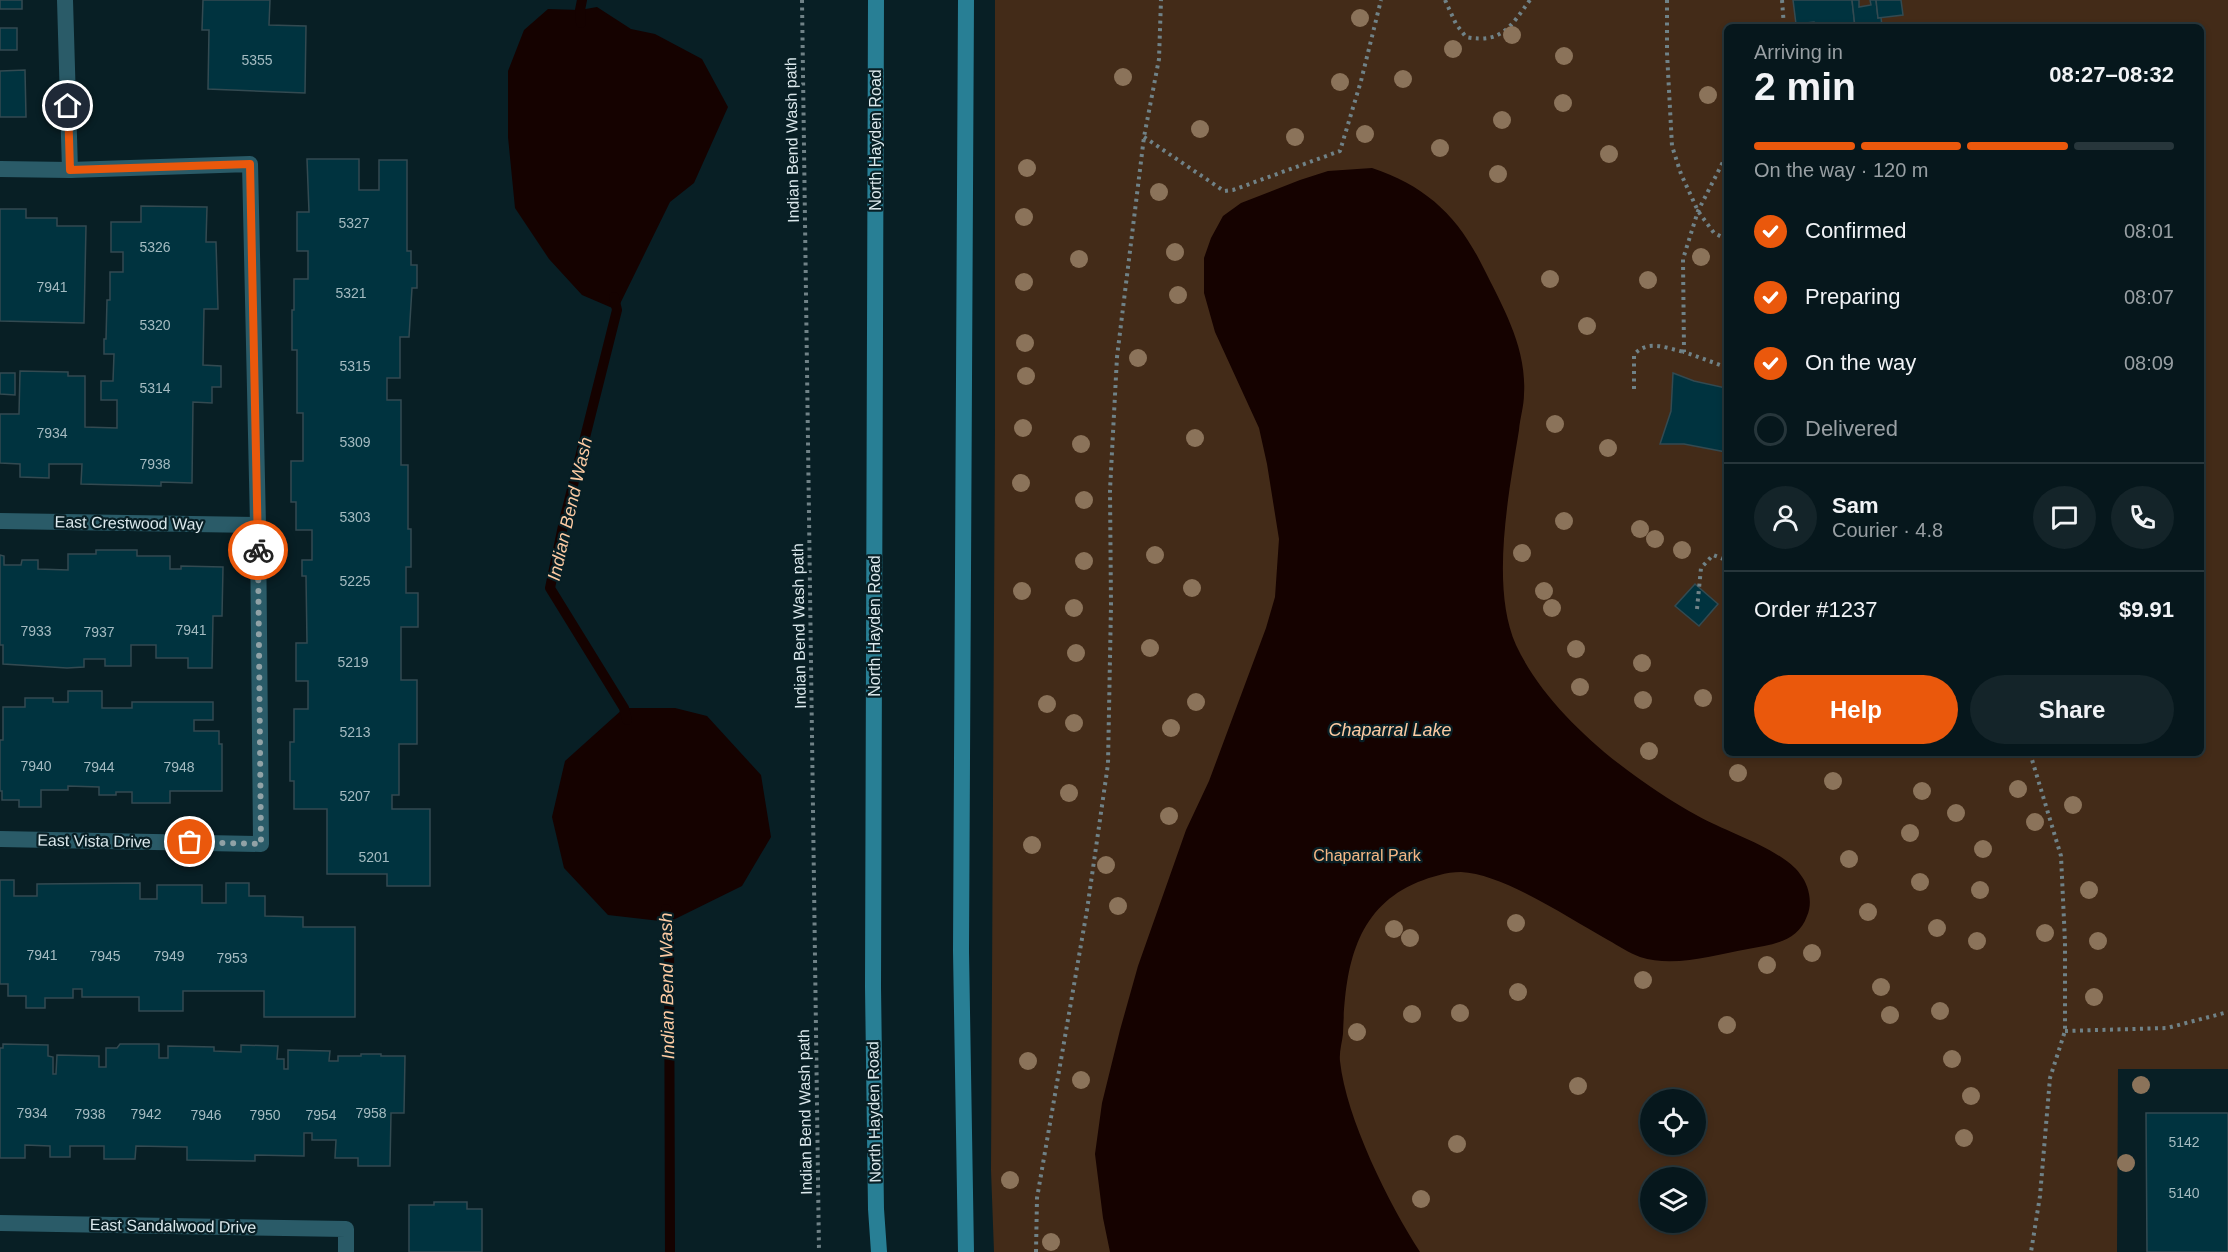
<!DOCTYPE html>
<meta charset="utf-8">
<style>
body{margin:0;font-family:Helvetica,sans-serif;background:#142429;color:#f1f3f6;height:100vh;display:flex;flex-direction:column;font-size:22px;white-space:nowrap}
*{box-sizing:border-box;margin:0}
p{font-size:20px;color:#989fa3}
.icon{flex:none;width:33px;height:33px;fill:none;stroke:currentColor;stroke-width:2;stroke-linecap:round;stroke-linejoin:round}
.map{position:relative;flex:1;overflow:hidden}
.sheet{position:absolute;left:1724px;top:24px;width:480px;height:732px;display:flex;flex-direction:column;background:#06171c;border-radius:9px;box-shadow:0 3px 9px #0003,0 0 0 2px #27363b}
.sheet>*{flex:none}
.tools{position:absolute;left:1640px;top:1089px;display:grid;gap:12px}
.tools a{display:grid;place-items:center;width:66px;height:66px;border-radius:50%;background:#06171c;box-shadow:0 3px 9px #0003,0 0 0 2px #27363b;font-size:30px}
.pin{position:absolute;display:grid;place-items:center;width:51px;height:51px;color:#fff;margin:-26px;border:3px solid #fff;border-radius:50%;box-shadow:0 2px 6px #0007}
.courier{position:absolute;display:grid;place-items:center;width:60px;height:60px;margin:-30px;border:4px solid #ea580c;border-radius:50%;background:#fff;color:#222;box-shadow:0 2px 8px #0007}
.overview em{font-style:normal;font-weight:700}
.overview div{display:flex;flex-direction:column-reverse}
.overview{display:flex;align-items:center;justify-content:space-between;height:102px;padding:0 30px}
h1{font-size:39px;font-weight:700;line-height:45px}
.bar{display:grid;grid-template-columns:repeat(4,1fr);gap:9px 6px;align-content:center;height:72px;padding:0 30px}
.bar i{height:8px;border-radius:4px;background:#27363b}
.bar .current{background:#ea580c}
.bar p{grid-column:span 4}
.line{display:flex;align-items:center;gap:15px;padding:0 30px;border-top:2px solid #27363b}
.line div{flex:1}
.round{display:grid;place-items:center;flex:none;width:63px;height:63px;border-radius:32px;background:#142429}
ol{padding:0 30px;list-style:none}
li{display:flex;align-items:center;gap:18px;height:66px}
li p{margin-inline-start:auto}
li .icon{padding:6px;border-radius:50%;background:#ea580c;color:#fff;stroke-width:4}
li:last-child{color:#989fa3}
li i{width:33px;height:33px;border:3px solid #27363b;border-radius:50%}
.cta{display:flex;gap:12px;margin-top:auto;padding:12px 30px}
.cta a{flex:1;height:69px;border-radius:36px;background:#ea580c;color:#fff;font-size:24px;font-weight:700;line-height:69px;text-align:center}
.cta a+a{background:#142429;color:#f1f3f6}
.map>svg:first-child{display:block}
.green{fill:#432b18;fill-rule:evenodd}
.water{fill:#150200}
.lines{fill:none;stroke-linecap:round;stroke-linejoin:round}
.stream{stroke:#150200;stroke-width:10}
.building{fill:#00333f;stroke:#334a51;stroke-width:1.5}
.path{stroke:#708287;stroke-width:4;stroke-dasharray:3 4.5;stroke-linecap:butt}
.minor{stroke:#2a5b68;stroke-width:16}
.secondary{stroke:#287f95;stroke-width:16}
.tree{fill:#8b735a}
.done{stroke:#91a2a6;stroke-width:6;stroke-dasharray:0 10.8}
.route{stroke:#ea580c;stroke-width:8}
.labels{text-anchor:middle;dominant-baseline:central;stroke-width:4.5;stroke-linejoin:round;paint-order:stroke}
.number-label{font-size:14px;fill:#a4bbc1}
.street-label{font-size:16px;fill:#dbe8ec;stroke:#081f25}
.park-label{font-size:16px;fill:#f6b886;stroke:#081f25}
.water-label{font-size:18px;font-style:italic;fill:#fdcba3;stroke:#081f25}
</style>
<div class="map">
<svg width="2228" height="1252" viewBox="0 0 2228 1252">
<rect width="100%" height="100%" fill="#081f25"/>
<!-- green -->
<path class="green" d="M995,0h1233v1069h-110l-1,183h-1123l-3,-82 4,-742zM1726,27h474v726h-474zM1650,1100h45v44h-45zM1650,1178h45v44h-45z"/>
<!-- water -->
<g class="water">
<path d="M597,7l34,22 24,5 47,25 26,48 -34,76 -24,19 -53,108 -35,-15 -33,-36 -34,-51 -7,-71v-66l16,-41 24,-21 32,1z"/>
<path d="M1372,168c54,18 86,48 111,99 20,40 44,81 41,127 0,12 -4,24 -5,36 -10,62 -29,157 -3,215 33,71 115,134 182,171 28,16 84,33 102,58 9,11 13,29 7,42 -9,26 -36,29 -59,33 -34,6 -74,19 -108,8 -11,-4 -21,-11 -32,-17 -38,-21 -104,-66 -147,-68 -15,0 -30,5 -43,10 -65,27 -73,90 -75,152 -1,9 -4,18 -3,27 6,57 49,143 80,191h-310l-7,-34 -8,-64 7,-51 18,-73 18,-64 48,-136 23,-49 57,-153 9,-31 4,-58 -12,-75 -8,-36 -44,-96 -11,-39v-35l7,-20 12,-22 18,-13 59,-23 28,-9z"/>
<path d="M624,708h51l32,8 54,59 10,62 -29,49 -73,36 -61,-7 -44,-47 -12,-51 13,-56z"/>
</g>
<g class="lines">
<!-- stream -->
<g class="stream">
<path d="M581,23l-1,-13 2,-10"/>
<path d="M614,297l3,13 -53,211 -14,67 74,120 3,12"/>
<path d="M666,909l3,13 1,330"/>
</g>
</g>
<!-- building -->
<g class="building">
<rect x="0" y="0" width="22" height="9"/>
<path d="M203,0h67l-1,25 37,1 -1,67 -97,-4 1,-59h-7z"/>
<path d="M1793,0h59l3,27h-41v-5l-18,2z"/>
<path d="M1852,0h7v7l12,-2 -1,-5h6l2,18 3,-1 1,10h-27z"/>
<path d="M1876,0h25l2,15 -25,3z"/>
<rect x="0" y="28" width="17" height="22"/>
<path d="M25,70l1,47h-26v-46z"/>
<path d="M307,159h52v31h20v-30h28v91h4v14h6v23h-5l-3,49h-9v41h-13v22h14v65h7v64h3v38h-5v26h12v34h-17v53h16v64h-18v51h-7v14h38v77h-43v-12h-60v-65h-33v-28h-4v-39h4v-33h14v-28h-12v-38h11l-1,-67h-4v-16h10v-30h-16v-28h-5v-41h12v-48h-6v-63h-5v-40h2v-31h14v-28h-11v-39h12z"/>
<path d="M141,206l66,1 -1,35h10l2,67h-14l-1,56 18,1v21h-9v16l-19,-1 -1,81 -31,-1v4l-80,-2 1,-20h-33v14l-29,-1v-13l-20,-1v-49h19l1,-43 48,1v4h17v51l32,1v-28h-16v-19h12l1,-27h-10v-15h2l1,-39h3v-28h13v-20h-12v-30h30z"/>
<path d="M0,209h26v9h31v8h29l-2,97 -84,-2z"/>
<path d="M0,373h15v22l-15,-1z"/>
<path d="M1673,373l21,8 32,7v64l-42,-8h-24l11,-33z"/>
<path d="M96,550h41v6h33v13h11v-3l42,1 -1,49h-9l-1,52h-24v-10h-32v-13h-25v21h-26v-7h-21v8l-17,1 -64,-4v-19h-3v-90l4,1v9h17l1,-5h16v9l30,1v-16h28z"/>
<path d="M1695,584l23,20 -19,22 -24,-20z"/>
<path d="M68,691h34v17h30v-6h81v18h-19v11h25v13h3v47h-52v12h-38v-11h-16v3h-17v-8l-31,-1v4h-27v17h-22v-7h-17v-9h-2v-51h3v-33h22v-9h28v4h15z"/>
<path d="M0,880h14v16h23v-12l103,-1v16h17v-14h45v18h24v-20h23v13h16v20l38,1v10h52v90h-91v-26h-81v20h-44v-14h-57v-8h-9v9h-28v10h-19v-12h-18v-12h-8z"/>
<path d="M3,1044l45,1v11l5,1v17h3l1,-19 42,1v11h7v-19h11l3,-4h39v14h9v-12l46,1v4l27,1v-7l37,1 -1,13h7v10h4v-19l42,1 -1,10h9v-5h23v-2h20v2h24l-1,57h-13l-1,53h-32v-8h-23l1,-18h-24v-7h-8v23l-49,-1v6l-68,-1v-13l-51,-1 -1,13h-31v-13h-34v11h-20v-11l-25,-1v13h-25v-110h3z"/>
<path d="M2146,1113h82v139h-81z"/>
<path d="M434,1202h33v7h15v43h-73v-47h25z"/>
</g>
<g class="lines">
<!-- path -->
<g class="path">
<path d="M802,0l17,1252"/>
<path d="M1445,0l11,24 10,13c36,7 45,-11 64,-37"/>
<path d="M1667,0v53l5,93 9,28 17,37 16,22 12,6"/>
<path d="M1782,0l2,27"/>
<path d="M1144,137l80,54 9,-1 107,-39 21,-70 20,-81"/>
<path d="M1726,156l-28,55 -15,48 1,93 42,15"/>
<path d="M1634,389v-34c13,-16 32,-7 50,-3"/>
<path d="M1697,609l4,-41 12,-13 13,5"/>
<path d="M2030,753l31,103 4,86v89l-15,47 -10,118 -9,56"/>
<path d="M2065,1031l102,-3 61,-16"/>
<path d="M1036,1252l1,-54 50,-288 21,-146 3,-159 -1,-115 7,-133 27,-220 15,-78 2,-59"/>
</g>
<!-- minor -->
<g class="minor">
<path d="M65,0l5,170"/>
<path d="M0,169l70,1 180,-6 8,361 3,319 -261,-5"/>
<path d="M0,521l258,4"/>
<path d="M0,1223l346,6v23"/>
</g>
<!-- secondary -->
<g class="secondary">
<path d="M876,0l-3,987 3,222 3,43"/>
<path d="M966,0l-5,951 5,301"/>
</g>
</g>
<!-- trees -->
<g class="tree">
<circle cx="1360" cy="18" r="9"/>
<circle cx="1512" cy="35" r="9"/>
<circle cx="1453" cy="49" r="9"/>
<circle cx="1564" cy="56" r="9"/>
<circle cx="1123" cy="77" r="9"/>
<circle cx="1403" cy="79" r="9"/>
<circle cx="1340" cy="82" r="9"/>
<circle cx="1708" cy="95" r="9"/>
<circle cx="1563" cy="103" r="9"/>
<circle cx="1502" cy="120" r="9"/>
<circle cx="1200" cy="129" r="9"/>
<circle cx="1365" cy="134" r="9"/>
<circle cx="1295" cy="137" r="9"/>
<circle cx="1440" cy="148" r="9"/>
<circle cx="1609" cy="154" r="9"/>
<circle cx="1027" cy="168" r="9"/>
<circle cx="1498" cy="174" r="9"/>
<circle cx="1159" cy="192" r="9"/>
<circle cx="1024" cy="217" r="9"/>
<circle cx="1175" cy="252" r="9"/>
<circle cx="1701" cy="257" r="9"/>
<circle cx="1079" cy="259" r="9"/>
<circle cx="1550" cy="279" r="9"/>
<circle cx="1648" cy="280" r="9"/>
<circle cx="1024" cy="282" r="9"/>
<circle cx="1178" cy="295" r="9"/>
<circle cx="1587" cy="326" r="9"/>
<circle cx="1025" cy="343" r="9"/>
<circle cx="1138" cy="358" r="9"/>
<circle cx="1026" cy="376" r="9"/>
<circle cx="1555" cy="424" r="9"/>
<circle cx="1023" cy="428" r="9"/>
<circle cx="1195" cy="438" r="9"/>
<circle cx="1081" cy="444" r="9"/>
<circle cx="1608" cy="448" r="9"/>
<circle cx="1021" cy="483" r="9"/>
<circle cx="1084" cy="500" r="9"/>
<circle cx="1564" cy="521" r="9"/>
<circle cx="1640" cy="529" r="9"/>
<circle cx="1655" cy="539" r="9"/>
<circle cx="1682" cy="550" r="9"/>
<circle cx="1522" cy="553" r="9"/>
<circle cx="1155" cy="555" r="9"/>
<circle cx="1084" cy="561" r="9"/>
<circle cx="1192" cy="588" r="9"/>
<circle cx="1022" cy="591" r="9"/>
<circle cx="1544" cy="591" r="9"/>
<circle cx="1074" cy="608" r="9"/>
<circle cx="1552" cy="608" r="9"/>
<circle cx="1150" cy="648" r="9"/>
<circle cx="1576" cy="649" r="9"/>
<circle cx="1076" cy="653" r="9"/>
<circle cx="1642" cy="663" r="9"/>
<circle cx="1580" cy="687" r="9"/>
<circle cx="1703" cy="698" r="9"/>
<circle cx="1643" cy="700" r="9"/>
<circle cx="1196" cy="702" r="9"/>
<circle cx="1047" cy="704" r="9"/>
<circle cx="1074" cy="723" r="9"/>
<circle cx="1171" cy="728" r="9"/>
<circle cx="1649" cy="751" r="9"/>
<circle cx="1738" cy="773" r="9"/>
<circle cx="1833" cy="781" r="9"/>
<circle cx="2018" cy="789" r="9"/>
<circle cx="1922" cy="791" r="9"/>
<circle cx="1069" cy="793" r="9"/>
<circle cx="2073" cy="805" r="9"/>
<circle cx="1956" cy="813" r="9"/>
<circle cx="1169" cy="816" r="9"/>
<circle cx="2035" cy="822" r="9"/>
<circle cx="1910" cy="833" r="9"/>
<circle cx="1032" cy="845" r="9"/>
<circle cx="1983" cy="849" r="9"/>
<circle cx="1849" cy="859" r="9"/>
<circle cx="1106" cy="865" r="9"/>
<circle cx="1920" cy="882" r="9"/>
<circle cx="1980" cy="890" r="9"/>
<circle cx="2089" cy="890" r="9"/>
<circle cx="1118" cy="906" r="9"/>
<circle cx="1868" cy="912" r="9"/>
<circle cx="1516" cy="923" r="9"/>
<circle cx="1937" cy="928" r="9"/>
<circle cx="1394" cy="929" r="9"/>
<circle cx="2045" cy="933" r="9"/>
<circle cx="1410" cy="938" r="9"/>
<circle cx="1977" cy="941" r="9"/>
<circle cx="2098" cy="941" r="9"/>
<circle cx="1812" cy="953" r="9"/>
<circle cx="1767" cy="965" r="9"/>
<circle cx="1643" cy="980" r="9"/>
<circle cx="1881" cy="987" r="9"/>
<circle cx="1518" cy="992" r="9"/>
<circle cx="2094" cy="997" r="9"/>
<circle cx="1940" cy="1011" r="9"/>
<circle cx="1460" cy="1013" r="9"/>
<circle cx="1412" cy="1014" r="9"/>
<circle cx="1890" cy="1015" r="9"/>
<circle cx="1727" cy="1025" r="9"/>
<circle cx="1357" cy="1032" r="9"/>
<circle cx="1952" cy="1059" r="9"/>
<circle cx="1028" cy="1061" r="9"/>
<circle cx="1081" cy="1080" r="9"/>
<circle cx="2141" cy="1085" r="9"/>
<circle cx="1578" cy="1086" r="9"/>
<circle cx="1971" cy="1096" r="9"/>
<circle cx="1964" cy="1138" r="9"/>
<circle cx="1457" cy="1144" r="9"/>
<circle cx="2126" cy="1163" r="9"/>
<circle cx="1010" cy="1180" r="9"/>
<circle cx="1421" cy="1199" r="9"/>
<circle cx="1051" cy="1242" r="9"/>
</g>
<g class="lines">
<!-- done -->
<path class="done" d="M190,842l71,2 -3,-294"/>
<!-- route -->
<path class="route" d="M68,106l2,64 180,-6 8,386"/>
</g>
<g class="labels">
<!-- number labels -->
<g class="number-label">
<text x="257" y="60">5355</text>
<text x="354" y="223">5327</text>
<text x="155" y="247">5326</text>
<text x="52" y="287">7941</text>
<text x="351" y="293">5321</text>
<text x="155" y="325">5320</text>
<text x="355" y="366">5315</text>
<text x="155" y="388">5314</text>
<text x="52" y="433">7934</text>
<text x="355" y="442">5309</text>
<text x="155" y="464">7938</text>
<text x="355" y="517">5303</text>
<text x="355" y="581">5225</text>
<text x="191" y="630">7941</text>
<text x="36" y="631">7933</text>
<text x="99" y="632">7937</text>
<text x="353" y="662">5219</text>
<text x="355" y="732">5213</text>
<text x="36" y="766">7940</text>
<text x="99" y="767">7944</text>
<text x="179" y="767">7948</text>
<text x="355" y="796">5207</text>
<text x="374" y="857">5201</text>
<text x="42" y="955">7941</text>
<text x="105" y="956">7945</text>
<text x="169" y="956">7949</text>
<text x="232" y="958">7953</text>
<text x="32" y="1113">7934</text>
<text x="371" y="1113">7958</text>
<text x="90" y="1114">7938</text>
<text x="146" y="1114">7942</text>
<text x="206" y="1115">7946</text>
<text x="265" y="1115">7950</text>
<text x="321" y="1115">7954</text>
<text x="2184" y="1142">5142</text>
<text x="2184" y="1193">5140</text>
</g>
<!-- street labels -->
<g class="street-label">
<text transform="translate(792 140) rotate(-91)">Indian Bend Wash path</text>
<text transform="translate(875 140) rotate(-90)">North Hayden Road</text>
<text transform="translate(129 523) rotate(1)">East Crestwood Way</text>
<text transform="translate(799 626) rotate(-91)">Indian Bend Wash path</text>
<text transform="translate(874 626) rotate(-90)">North Hayden Road</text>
<text transform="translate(94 841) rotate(1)">East Vista Drive</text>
<text transform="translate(805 1112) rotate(-91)">Indian Bend Wash path</text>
<text transform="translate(874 1112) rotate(-91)">North Hayden Road</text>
<text transform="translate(173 1226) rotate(1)">East Sandalwood Drive</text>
</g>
<!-- park labels -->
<g class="park-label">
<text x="1367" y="855">Chaparral Park</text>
</g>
<!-- water labels -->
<g class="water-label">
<text transform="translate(570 509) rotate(-77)">Indian Bend Wash</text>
<text x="1390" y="730">Chaparral Lake</text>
<text transform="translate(667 986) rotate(-91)">Indian Bend Wash</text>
</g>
</g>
</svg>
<div class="tools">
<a><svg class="icon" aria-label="locate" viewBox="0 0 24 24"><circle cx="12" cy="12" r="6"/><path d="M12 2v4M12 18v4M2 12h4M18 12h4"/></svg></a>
<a><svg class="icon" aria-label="layers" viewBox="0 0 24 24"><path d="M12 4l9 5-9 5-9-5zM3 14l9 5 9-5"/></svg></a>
</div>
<div class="pin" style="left:190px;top:842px;background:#ea580c"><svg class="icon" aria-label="bag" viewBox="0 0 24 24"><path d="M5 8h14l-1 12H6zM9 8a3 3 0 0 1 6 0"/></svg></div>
<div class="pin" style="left:68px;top:106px;background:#1f2937"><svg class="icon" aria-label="home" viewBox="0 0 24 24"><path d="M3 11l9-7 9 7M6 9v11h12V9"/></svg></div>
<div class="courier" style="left:258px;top:550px"><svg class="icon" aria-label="bike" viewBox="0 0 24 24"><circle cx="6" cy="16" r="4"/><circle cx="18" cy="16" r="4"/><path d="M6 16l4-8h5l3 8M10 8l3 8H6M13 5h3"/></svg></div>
<section class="sheet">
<div class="overview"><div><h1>2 min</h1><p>Arriving in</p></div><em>08:27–08:32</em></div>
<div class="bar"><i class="current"></i><i class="current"></i><i class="current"></i><i></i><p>On the way · 120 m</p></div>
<ol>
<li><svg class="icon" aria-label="check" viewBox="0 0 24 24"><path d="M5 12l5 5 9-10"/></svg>Confirmed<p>08:01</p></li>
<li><svg class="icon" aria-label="check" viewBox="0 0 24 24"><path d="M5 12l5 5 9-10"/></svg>Preparing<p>08:07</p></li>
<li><svg class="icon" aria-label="check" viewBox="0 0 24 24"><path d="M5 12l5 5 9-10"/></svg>On the way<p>08:09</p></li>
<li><i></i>Delivered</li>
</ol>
<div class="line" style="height:108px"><a class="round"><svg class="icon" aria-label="person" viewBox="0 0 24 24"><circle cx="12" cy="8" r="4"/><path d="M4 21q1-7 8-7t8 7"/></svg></a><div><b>Sam</b><p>Courier · 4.8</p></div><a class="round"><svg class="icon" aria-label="chat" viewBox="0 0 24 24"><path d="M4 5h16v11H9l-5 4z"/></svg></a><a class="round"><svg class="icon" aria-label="phone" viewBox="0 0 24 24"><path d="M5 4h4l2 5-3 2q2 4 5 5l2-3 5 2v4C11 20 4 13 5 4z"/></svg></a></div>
<div class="line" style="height:78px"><div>Order #1237</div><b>$9.91</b></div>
<div class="cta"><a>Help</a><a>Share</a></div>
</section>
</div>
